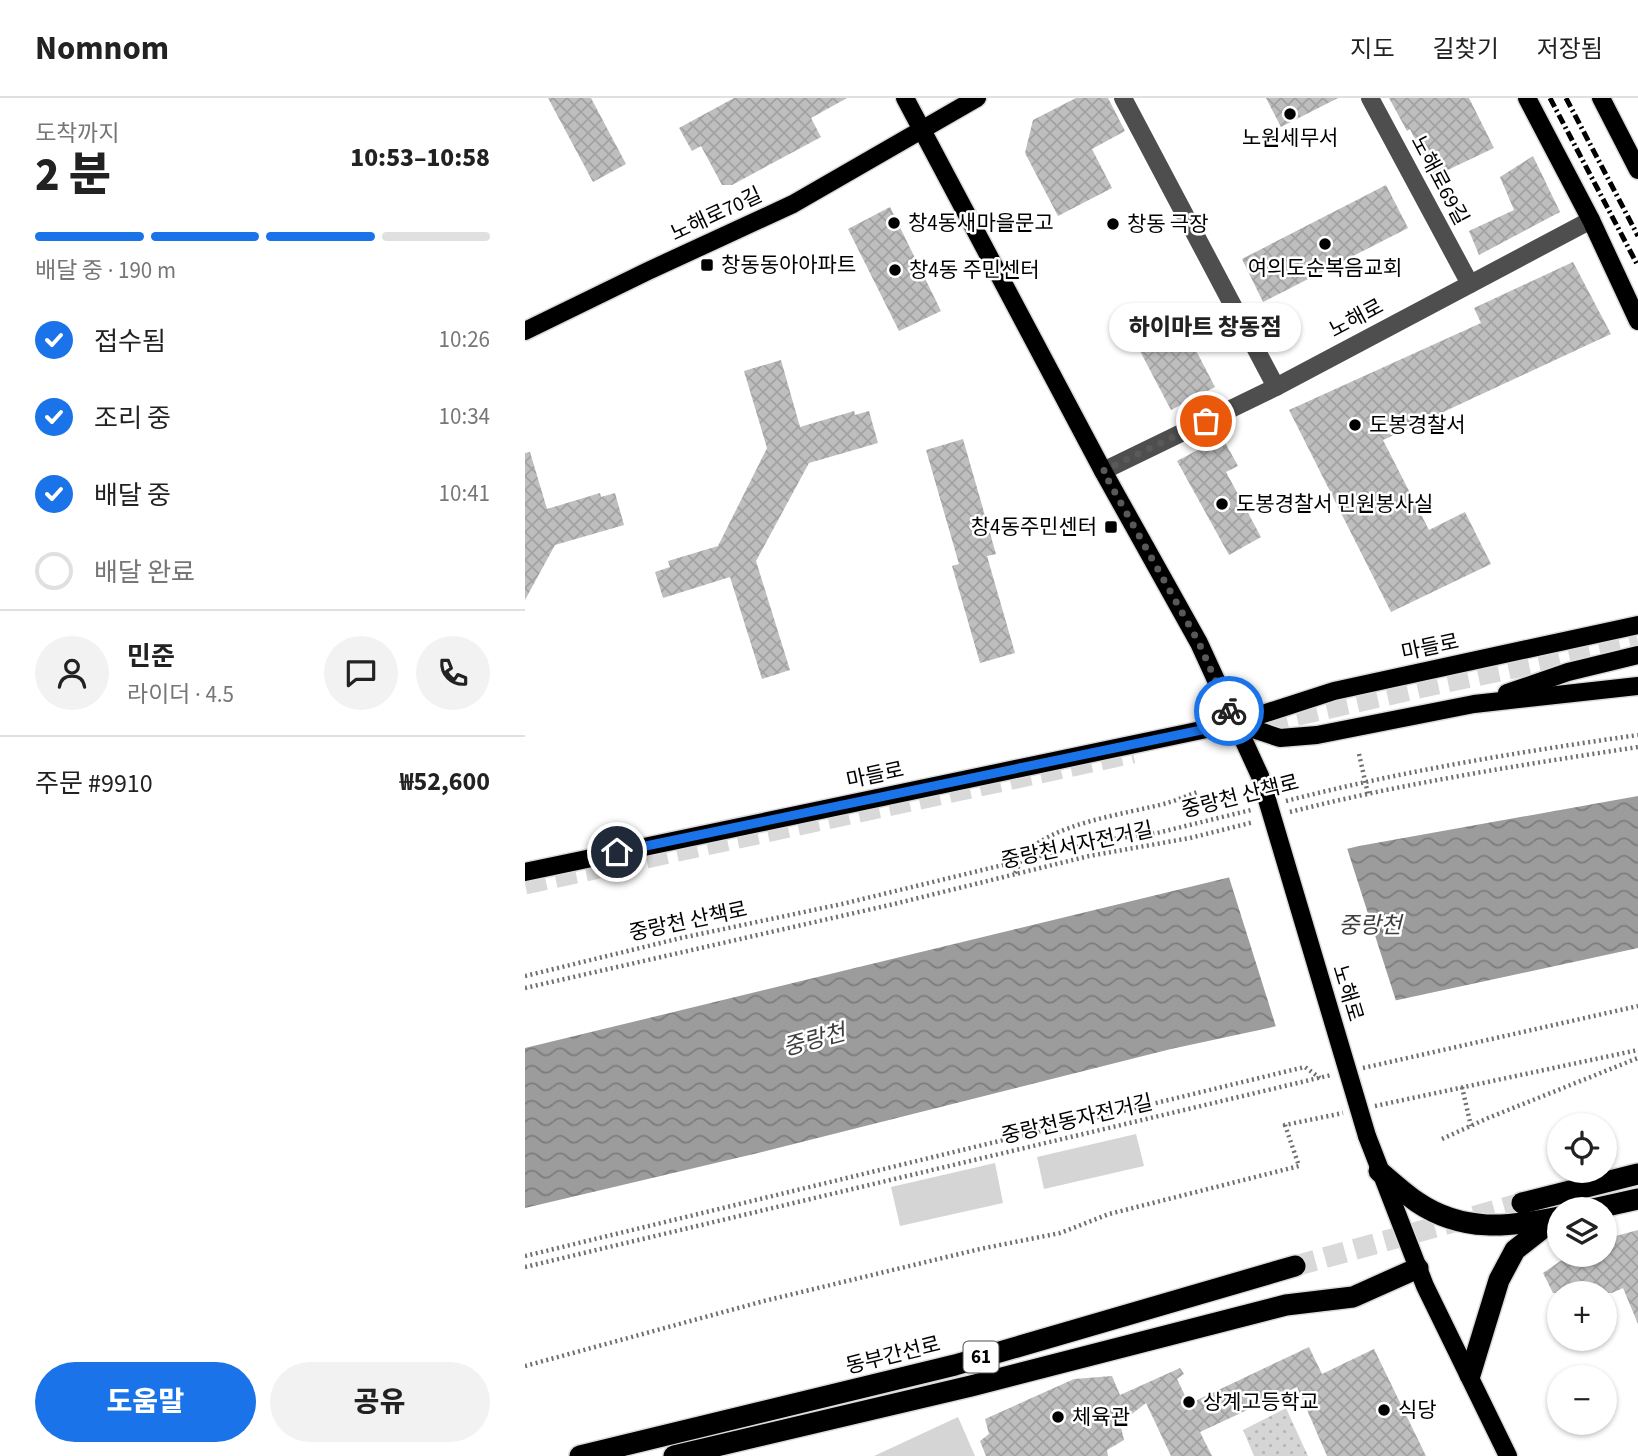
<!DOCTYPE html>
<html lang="ko">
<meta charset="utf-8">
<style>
body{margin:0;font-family:"Source Sans 3","Noto Sans KR",sans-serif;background:#f2f2f2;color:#222;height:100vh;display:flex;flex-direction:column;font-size:26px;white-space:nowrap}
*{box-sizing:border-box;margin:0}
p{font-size:23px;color:#767676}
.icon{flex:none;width:38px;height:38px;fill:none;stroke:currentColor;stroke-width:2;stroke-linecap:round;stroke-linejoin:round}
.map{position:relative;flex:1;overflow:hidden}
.sheet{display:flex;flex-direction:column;background:#fff;width:525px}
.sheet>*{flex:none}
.buttons{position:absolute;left:1022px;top:1015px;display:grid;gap:14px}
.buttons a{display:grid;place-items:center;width:70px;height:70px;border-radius:50%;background:#fff;box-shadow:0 2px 5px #0004;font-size:35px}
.pin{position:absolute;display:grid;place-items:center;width:60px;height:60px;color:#fff;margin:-30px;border:4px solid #fff;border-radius:50%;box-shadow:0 2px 7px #0007}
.courier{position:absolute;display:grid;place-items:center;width:70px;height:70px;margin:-35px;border:5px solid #1a73e8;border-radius:50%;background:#fff;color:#222;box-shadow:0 2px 9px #0007}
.bubble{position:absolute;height:49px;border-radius:24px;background:#fff;box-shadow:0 2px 5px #0004;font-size:23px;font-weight:800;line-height:49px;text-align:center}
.head em{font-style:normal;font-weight:800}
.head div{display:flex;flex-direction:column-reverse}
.head{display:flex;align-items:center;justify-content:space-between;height:119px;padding:0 35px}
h1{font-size:46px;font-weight:800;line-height:52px}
.bar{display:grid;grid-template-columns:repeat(4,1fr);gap:10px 7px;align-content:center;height:84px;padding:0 35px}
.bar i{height:9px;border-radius:5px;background:#e0e0e0}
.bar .current{background:#1a73e8}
.bar p{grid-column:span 4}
.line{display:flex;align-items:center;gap:18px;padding:0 35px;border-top:2px solid #e0e0e0}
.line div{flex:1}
.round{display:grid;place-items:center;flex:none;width:74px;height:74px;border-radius:37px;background:#f2f2f2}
ol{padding:0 35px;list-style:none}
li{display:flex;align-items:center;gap:21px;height:77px}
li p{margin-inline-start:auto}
li .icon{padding:7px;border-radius:50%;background:#1a73e8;color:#fff;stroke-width:4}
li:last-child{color:#767676}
li i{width:38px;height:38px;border:4px solid #e0e0e0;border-radius:50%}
.action{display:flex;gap:14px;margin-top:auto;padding:14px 35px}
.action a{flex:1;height:80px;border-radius:42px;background:#1a73e8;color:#fff;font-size:28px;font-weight:800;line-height:80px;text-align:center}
.action a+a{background:#f2f2f2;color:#222}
header{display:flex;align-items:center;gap:42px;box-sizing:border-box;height:98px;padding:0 35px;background:#fff;border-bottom:2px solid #e0e0e0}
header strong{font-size:33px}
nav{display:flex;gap:38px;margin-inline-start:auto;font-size:24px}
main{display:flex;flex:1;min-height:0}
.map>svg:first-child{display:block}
.grass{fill:url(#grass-dots)}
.garden{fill:#d5d5d5}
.water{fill:url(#water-waves)}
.pier{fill:#fff}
.building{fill:url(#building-cross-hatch)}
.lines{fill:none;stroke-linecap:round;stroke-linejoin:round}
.highway-tunnel{stroke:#d9d9d9;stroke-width:21;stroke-dasharray:21 10;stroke-linecap:butt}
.major-casing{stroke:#dbdbdb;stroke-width:21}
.highway-casing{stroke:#dbdbdb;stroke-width:24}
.path{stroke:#707070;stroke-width:4.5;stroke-dasharray:2 3.5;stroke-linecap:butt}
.minor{stroke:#4e4e4e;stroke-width:18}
.major{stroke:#000;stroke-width:18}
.highway{stroke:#000;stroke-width:21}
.rail{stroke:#000;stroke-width:5;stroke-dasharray:10 3.5 2 3.5;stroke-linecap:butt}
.major-bridge-casing{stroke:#dbdbdb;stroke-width:21;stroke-linecap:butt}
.major-bridge{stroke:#000;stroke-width:18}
.done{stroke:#595959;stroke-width:7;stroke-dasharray:0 12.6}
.route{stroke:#1a73e8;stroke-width:9}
.poi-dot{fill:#000;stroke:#fff;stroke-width:2.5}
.labels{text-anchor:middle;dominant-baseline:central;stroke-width:5;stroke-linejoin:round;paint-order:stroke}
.shield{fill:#fff;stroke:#4c4c4c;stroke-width:2}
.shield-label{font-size:19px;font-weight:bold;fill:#000}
.poi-label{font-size:21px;fill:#000;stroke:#fff;text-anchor:start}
.street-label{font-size:21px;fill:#000;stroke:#fff}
.water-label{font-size:23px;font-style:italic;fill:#3d3d3d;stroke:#fff}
</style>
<header>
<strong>Nomnom</strong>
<nav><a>지도</a><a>길찾기</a><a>저장됨</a></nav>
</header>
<main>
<section class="sheet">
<div class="head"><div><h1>2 분</h1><p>도착까지</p></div><em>10:53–10:58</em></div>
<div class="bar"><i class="current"></i><i class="current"></i><i class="current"></i><i></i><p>배달 중 · 190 m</p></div>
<ol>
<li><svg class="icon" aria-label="check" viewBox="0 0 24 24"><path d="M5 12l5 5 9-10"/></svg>접수됨<p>10:26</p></li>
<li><svg class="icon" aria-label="check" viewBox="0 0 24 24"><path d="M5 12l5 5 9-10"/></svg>조리 중<p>10:34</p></li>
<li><svg class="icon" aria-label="check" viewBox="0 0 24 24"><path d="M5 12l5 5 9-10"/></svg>배달 중<p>10:41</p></li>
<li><i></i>배달 완료</li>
</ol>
<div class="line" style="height:126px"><a class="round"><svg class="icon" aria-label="person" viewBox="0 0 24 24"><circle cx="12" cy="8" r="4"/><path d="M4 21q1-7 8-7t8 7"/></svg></a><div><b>민준</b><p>라이더 · 4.5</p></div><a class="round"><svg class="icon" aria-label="chat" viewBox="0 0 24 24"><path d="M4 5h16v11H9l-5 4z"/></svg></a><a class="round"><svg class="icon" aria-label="phone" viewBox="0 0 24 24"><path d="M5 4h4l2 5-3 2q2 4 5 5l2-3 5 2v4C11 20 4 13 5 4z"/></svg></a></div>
<div class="line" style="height:91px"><div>주문 #9910</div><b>₩52,600</b></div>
<div class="action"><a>도움말</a><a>공유</a></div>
</section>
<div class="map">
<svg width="1113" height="1358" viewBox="0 0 1113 1358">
<defs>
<pattern id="grass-dots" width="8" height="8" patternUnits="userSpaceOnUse" patternTransform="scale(1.75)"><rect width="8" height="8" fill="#d5d5d5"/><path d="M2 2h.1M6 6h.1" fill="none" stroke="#b5b5b5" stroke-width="1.8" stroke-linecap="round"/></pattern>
<pattern id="water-waves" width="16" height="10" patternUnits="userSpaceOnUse" patternTransform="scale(1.75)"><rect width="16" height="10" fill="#9c9c9c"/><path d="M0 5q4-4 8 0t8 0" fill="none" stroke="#7d7d7d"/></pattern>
<pattern id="building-cross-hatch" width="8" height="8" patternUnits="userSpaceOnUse" patternTransform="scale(1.75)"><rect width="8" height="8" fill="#bebebe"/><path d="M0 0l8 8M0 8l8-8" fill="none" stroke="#a2a2a2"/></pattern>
</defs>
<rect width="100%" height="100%" fill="#fff"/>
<!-- grass -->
<path class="grass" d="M761,1310l22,48h-54l-11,-26z"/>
<!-- garden -->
<g class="garden">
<path d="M611,1036l8,32 -100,23 -7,-32z"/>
<path d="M470,1065l8,40 -103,23 -9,-39z"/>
<path d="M433,1319l17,39h-101z"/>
</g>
<!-- water -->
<path class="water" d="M1113,698v152l-467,101 -413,104 -233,55v-160l834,-202z"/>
<!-- pier -->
<path class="pier" d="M821,747l51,159 -120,26 -49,-156z"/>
<!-- building -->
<g class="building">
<path d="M23,0h43l35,66 -33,18z"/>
<path d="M209,0h113l-36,20 10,19 -89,48h-10l-21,-39 -9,5 -13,-23z"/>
<path d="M551,0h32l17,33 -33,18 20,39 -54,28 -33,-63 8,-33z"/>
<path d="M741,0h72l-57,29z"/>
<path d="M864,0h80l25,50 -61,29 -23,-48 -3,2z"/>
<path d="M1008,58l27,56 -81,43 -10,-24 45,-21 -14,-33z"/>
<path d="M861,87l22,43 -145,74 -21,-43z"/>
<path d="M365,109l51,104 -42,20 -51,-102z"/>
<path d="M1048,164l38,72 -228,106 46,90 36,-18 26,52 -100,48 -102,-202 192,-87 -7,-15z"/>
<path d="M650,212l40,77 -44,23 -40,-76z"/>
<path d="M256,262l19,67 54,-16 1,4 14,-4 9,32 -69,20 -53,98 34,109 -28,9 -32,-102 -67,21 -8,-26 15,-5 -2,-6 50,-15 49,-98 -23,-77z"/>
<path d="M697,339l16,29 -12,6 35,65 -32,18 -52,-94z"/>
<path d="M438,341l33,115 -9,2 28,97 -35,10 -28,-97 7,-2 -33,-114z"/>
<path d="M5,354l17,57 53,-16 1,4 14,-4 9,32 -69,20 -30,55v-147z"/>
<path d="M1113,1132v94l-15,-36 -11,5h-59l-10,-20 26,-18h36v-16z"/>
<path d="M784,1249l13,27 52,-25 52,107h-99l-30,-69 -97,45 12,24h-41l-25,-53 -26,20 4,17 -17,10 1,6h-122l-6,-15 9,-7 -4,-15 89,-40 38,-3 8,19 60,-27 4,6 -7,5 12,25z"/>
</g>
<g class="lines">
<!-- highway-tunnel -->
<g class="highway-tunnel">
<path d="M711,631l201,-45 201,-42"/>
<path d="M0,786l608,-131"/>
<path d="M770,1168l227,-63"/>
</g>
<defs>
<g id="major">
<path d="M380,0l198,373 96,172 61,133"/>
<path d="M1002,0l64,122 47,101"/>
<path d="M1076,0l37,72"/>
<path d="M0,233l123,-60 145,-67 184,-106"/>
<path d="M982,595l61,-21 70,-17"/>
<path d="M710,625l45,15 37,-3 157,-31 164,-18"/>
<path d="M0,774l710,-149 99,-32 304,-66"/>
<path d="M842,1038l58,150 83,170"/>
</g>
<g id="highway">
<path d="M854,1073c13,11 25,22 38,31 46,31 92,25 142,15"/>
<path d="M997,1105l116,-29"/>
<path d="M1068,1111l45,-10"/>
<path d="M945,1277l29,-95 16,-30 37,-29"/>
<path d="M55,1358l375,-91 340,-99"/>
<path d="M149,1358l297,-70 315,-81 67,-8 65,-29"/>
</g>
</defs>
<!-- major casing -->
<use href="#major" class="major-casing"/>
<!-- highway casing -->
<use href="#highway" class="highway-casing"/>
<!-- path -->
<g class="path">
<path d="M834,656l9,40"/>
<path d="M761,703c116,-30 233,-49 352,-66"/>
<path d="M765,714c114,-29 231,-47 348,-65"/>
<path d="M490,775c3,-4 4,-10 7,-15 25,-35 106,-44 145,-55 11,-3 21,-8 31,-11"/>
<path d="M0,878l156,-38 161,-34 264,-64 51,-7 94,-23"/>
<path d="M0,890l369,-84 195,-48 101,-18 64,-16"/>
<path d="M838,970l275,-62"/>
<path d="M937,989l9,39"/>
<path d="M850,1008l263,-56"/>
<path d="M917,1041l46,-21 150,-60"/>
<path d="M0,1158l763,-185 17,-4 15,11"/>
<path d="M0,1169l806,-192"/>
<path d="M0,1268l239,-65 216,-52 80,-16 49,-19 190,-48 -14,-41 58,-12"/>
</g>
<!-- minor -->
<g class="minor">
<path d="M598,0l153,289"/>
<path d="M845,0l100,186"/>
<path d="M578,373l173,-84 315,-167"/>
</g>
<!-- major -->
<use href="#major" class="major"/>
<!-- highway -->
<use href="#highway" class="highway"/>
<!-- rail -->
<g class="rail">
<path d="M1025,0l88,168"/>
<path d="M1041,0l72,138"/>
</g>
<defs>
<path id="major-bridge" d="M735,678l107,360"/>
</defs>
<!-- major-bridge casing -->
<use href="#major-bridge" class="major-bridge-casing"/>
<!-- major-bridge -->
<use href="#major-bridge" class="major-bridge"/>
</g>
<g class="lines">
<!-- done -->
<path class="done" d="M681,323l-103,50 96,172 30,68"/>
<!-- route -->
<path class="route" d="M92,754l618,-129 -6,-12"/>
</g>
<!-- markers -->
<g class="poi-dot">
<circle cx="765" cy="16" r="7"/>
<circle cx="369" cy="125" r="7"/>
<circle cx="588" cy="126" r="7"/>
<circle cx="800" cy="146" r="7"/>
<rect x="175" y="160" width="14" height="14" rx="3.5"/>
<circle cx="370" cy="172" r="7"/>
<circle cx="830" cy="327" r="7"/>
<circle cx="697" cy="406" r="7"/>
<rect x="579" y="422" width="14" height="14" rx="3.5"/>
<circle cx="664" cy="1304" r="7"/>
<circle cx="859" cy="1312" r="7"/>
<circle cx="533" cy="1319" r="7"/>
</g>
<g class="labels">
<!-- shield labels -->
<rect class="shield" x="438.5" y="1243.5" width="35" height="31" rx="5"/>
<g class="shield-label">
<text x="456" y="1259">61</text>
</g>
<!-- poi labels -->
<g class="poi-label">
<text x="765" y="40" text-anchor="middle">노원세무서</text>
<text x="383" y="125">창4동새마을문고</text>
<text x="602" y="126">창동 극장</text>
<text x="196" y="167">창동동아아파트</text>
<text x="800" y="170" text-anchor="middle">여의도순복음교회</text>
<text x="384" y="172">창4동 주민센터</text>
<text x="844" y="327">도봉경찰서</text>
<text x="711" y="406">도봉경찰서 민원봉사실</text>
<text x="572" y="429" text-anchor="end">창4동주민센터</text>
<text x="678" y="1304">상계고등학교</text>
<text x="873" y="1312">식당</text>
<text x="547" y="1319">체육관</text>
</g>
<!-- street labels -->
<g class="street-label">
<text transform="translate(915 82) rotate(62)">노해로69길</text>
<text transform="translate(191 116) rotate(-25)">노해로70길</text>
<text transform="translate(831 220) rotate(-28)">노해로</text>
<text transform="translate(905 549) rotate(-12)">마들로</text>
<text transform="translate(350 677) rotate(-12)">마들로</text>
<text transform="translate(715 698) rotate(-14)">중랑천 산책로</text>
<text transform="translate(552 747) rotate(-12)">중랑천서자전거길</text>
<text transform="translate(163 823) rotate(-12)">중랑천 산책로</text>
<text transform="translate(823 895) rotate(73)">노해로</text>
<text transform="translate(552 1021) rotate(-13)">중랑천동자전거길</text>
<text transform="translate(368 1257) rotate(-14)">동부간선로</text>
</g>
<!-- water labels -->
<g class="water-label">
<text x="845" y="827">중랑천</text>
<text transform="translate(289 942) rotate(-15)">중랑천</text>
</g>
</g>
</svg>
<div class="buttons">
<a><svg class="icon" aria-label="locate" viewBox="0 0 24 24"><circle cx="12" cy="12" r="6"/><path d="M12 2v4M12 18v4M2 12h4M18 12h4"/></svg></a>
<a><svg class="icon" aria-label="layers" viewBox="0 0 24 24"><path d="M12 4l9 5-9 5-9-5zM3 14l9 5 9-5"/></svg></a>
<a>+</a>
<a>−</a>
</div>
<div class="pin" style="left:681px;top:323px;background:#ea580c"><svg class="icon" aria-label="bag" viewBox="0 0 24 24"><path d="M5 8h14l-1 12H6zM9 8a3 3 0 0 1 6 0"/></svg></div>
<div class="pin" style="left:92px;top:754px;background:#1f2937"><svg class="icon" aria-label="home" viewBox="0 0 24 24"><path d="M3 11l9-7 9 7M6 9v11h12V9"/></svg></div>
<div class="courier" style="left:704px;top:613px"><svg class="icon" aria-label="bike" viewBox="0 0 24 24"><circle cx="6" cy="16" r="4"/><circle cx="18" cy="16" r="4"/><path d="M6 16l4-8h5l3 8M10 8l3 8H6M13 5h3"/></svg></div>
<div class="bubble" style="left:584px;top:205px;width:192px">하이마트 창동점</div>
</div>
</main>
